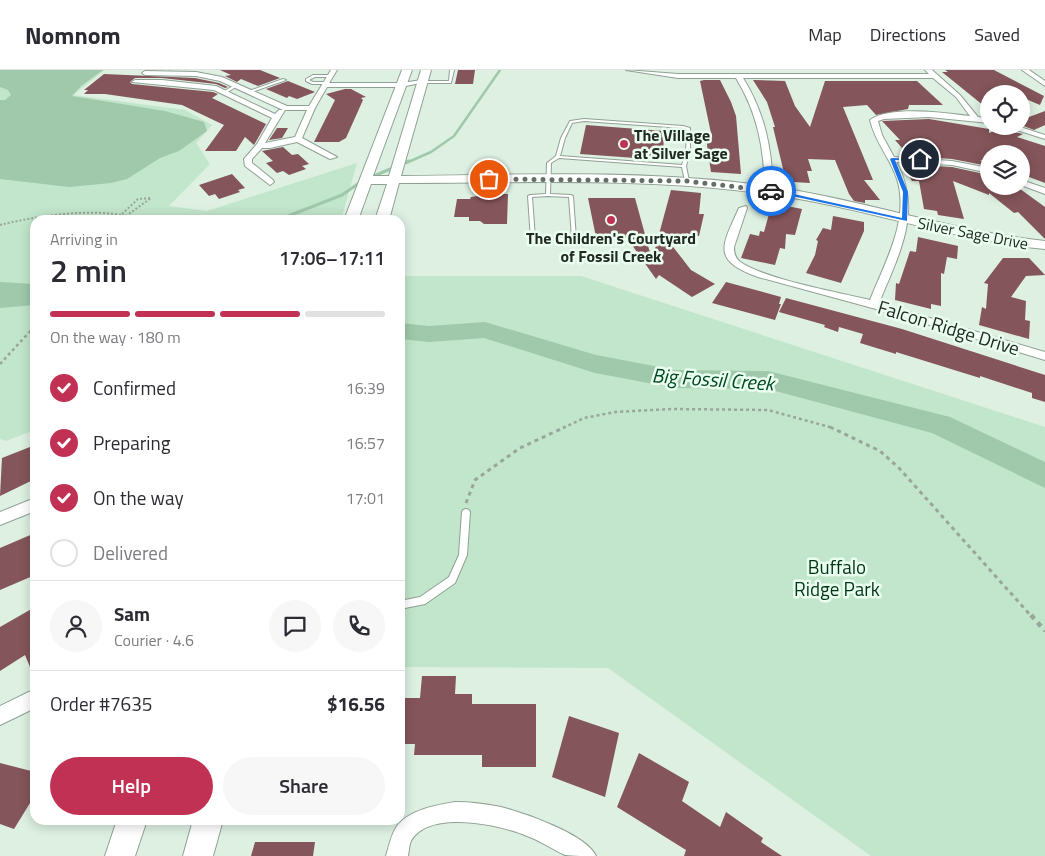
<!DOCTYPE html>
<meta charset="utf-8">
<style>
body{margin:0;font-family:"Titillium Web",sans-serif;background:#f7f7f7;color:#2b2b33;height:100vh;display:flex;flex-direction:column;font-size:19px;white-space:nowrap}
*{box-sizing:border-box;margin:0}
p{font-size:16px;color:#7c7c81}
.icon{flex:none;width:28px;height:28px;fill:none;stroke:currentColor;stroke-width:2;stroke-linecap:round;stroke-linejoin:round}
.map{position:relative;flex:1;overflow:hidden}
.side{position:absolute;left:30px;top:145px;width:375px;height:610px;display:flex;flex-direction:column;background:#fff;border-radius:15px;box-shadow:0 2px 12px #0003}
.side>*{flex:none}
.buttons{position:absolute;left:980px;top:15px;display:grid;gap:10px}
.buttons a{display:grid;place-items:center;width:50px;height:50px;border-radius:50%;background:#fff;box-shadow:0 2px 12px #0003;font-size:25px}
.pin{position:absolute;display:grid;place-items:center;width:42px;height:42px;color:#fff;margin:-21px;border:2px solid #fff;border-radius:50%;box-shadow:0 1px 5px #0007}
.courier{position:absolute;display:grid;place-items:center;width:50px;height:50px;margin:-25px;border:4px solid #1a73e8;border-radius:50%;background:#fff;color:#222;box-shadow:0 1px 6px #0007}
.summary em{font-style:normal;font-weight:600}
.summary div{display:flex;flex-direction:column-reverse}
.summary{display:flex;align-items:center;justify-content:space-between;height:85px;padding:0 20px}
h1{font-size:32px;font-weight:600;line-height:38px}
.bar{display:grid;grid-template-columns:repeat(4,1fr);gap:8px 5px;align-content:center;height:60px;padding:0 20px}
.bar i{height:6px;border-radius:4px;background:#e1e1e2}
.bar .active{background:#c13154}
.bar p{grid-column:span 4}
.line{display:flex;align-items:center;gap:12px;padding:0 20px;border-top:1px solid #e1e1e2}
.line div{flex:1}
.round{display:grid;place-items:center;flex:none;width:52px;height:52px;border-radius:26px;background:#f7f7f7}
ol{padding:0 20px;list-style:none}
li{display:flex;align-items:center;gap:15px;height:55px}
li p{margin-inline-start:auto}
li .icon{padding:5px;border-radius:50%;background:#c13154;color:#fff;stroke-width:4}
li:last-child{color:#7c7c81}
li i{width:28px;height:28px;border:2px solid #e1e1e2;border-radius:50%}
.primary-button{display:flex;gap:10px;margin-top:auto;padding:10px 20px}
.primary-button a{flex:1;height:58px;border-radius:30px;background:#c13154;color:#fff;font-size:20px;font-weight:600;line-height:58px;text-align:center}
.primary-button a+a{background:#f7f7f7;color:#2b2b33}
header{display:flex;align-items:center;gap:30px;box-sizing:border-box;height:70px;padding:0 25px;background:#fff;border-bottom:1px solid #e1e1e2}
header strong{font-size:24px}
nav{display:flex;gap:28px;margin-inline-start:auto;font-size:18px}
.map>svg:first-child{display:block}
.green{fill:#c2e6cb}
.water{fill:#9fc9aa}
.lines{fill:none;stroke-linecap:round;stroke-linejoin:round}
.stream-far1{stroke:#9fc9aa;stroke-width:2.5}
.stream{stroke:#9fc9aa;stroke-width:3}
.river{fill:#9fc9aa;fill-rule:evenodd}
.building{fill:#84555a}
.lane-casing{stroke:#8fa193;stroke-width:2}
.street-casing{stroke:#8fa193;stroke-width:2}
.secondary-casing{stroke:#8fa193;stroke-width:2}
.path-far3{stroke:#98a69b;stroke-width:2;stroke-dasharray:2 2;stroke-linecap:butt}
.path-far2{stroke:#98a69b;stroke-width:2.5;stroke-dasharray:3 3;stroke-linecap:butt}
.path-far1{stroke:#98a69b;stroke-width:3;stroke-dasharray:4 4;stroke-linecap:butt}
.path{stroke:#98a69b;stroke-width:4.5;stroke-dasharray:5 5;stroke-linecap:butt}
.lane{fill:#fff;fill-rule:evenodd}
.street{fill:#fff;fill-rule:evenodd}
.secondary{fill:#fff;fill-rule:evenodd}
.route{fill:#1a73e8}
.done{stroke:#636f66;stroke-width:5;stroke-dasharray:0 9}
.poi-dot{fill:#c13154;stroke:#eafeef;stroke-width:2}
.labels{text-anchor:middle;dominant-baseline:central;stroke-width:5;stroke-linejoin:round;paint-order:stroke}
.far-poi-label{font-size:16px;font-weight:bold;fill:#222923;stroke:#eafeef;text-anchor:start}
.far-street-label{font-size:16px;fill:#222923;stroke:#eafeef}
.street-label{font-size:19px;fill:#222923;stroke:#eafeef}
.park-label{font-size:19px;fill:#003417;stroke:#eafeef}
.water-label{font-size:20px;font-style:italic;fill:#004822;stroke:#eafeef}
</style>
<header>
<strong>Nomnom</strong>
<nav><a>Map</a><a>Directions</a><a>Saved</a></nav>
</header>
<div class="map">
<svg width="1045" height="786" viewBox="0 0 1045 786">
<rect width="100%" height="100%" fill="#ddf0e2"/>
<!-- green -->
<g class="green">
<path d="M0,0h105l-32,25 112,15 27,15 -16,18 14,21 -41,42 38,5 150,-48 -16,57h-306v210l-29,11 -6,-2z"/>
<path d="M400,206h181l464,151v429h-174l-263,-188 -208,-1z"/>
</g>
<!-- water -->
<g class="water">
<path d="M0,0h103l-22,16 -9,10 93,15 39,11 3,9 -28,20 -19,7 -33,21 -16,4 -42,4 -69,-8v-79h5l6,-5 -3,-5 -8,-3z"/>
<path d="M0,212l35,2v21l-35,3z"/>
</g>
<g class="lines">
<!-- stream-far1 -->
<path class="stream-far1" d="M406,93l25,-11 23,-16 46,-66"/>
<!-- stream -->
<path class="stream" d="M278,150l64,-25 20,-14 47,-20"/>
<!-- river -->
<path class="river" d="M485,252l111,33 79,15 93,1 182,46 95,45v26l-113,-55 -164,-44 -93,-1 -80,-15 -111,-35 -55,4 -29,-3v-16l29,3z"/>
</g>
<!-- building -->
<g class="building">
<path d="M220,0h40l20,8 -22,8 -17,-7 -4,3 -12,-6 6,-1z"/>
<path d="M458,0h17l-2,14h-18z"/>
<path d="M945,0h49l50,26 -4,9 -19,-8v-3h-32v16l-47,-38h6z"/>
<path d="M104,4l91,4 24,5 9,4 -3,1 -9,-4 -54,-6h-27l-5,4 2,2 81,8 5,2 -6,4 54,26 -12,21 -9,-8 -9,14h-31l19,-26 -42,-20 -77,-11h-21l4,-4h-4z"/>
<path d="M704,10h16l11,22 5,14 5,58 -30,-2 -5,-34h6l-12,-57z"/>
<path d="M753,10l32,1 10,25 15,21 15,-46h92l26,24h-34l-1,4 -32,6 -9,-10 -24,2 30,73h-9l16,20h-15v3l-11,-2 -5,-7 -14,-34 -27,-1 4,12h-5l3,12 -17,-1 -1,-5h-7l-12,-50h2l-8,-25z"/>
<path d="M288,11l27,11 -18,7 -8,-3 -2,2 -21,-9z"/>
<path d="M345,19h6l15,8 -5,1 2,2 -17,38 -7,4h-25l21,-42 -9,-6z"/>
<path d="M1045,41v14l-11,5 -13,-5v-5z"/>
<path d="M929,49l60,10v4l7,-3 22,3 -3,-1 8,2 -6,3 28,9v37l-24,-9v-20h-32v8l-9,-2 8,6 -36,-7 -43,-3 -14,-16h5l-18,-19z"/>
<path d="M586,55l78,6 -1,29 -83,-6z"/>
<path d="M277,58h11l-6,10 -13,2z"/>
<path d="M283,77l9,8 6,-1 11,10 -7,2 4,3 -17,6 -6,-4 -6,2 -11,-10 7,-2 -11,-10z"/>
<path d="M917,95l35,2 37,8v11l18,3 9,-3 29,21v32l-27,-27 -4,1 -25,-20v2l-36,-14 11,38 -26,-4 -1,-4 -13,-2 -5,-28h-7l-8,-15 16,2z"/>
<path d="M232,104l13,14 -7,2 2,2 -21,7 -4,-5 -6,2 -10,-11z"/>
<path d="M671,120l30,3 -2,21h5l-5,22 -5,-1 -2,11 -22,-3 21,27 24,14 -23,13 -33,-22 -3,4 -29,-41 -31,-1 -8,-39h47l17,62z"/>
<path d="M491,124h17l-1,30h-23l-4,-3h-11v-4h-15l3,-18h13l1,-2z"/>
<path d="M772,133l30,6 -7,26 -9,-1 -1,15 -5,-1 -5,17 -34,-7 9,-24 9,2 1,-5 4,1z"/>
<path d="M833,146l31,6v9l-23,52 -35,-10 9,-18 3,-14 -2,-1 7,-12 8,2z"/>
<path d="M918,167l40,9 -1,13 -10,-2 -3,17 -3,-1v33l-10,-2v5l-36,-9 1,-17 3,1 11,-33 6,1z"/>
<path d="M1003,188h26l16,17 -19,1 -15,21 15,4 -1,19 5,1 -1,18 -50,-14 3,-18 4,2 2,-25 -4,-1z"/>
<path d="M726,212l55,15 -2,7h2l-6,16 -63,-17z"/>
<path d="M786,228l116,31 143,46v27l-13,-4v-5l-52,-17v2l-84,-26v2l-36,-11 3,-9 -24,-7 -1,5 -14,-5 1,-2 -46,-13z"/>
<path d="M35,375v34l-35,17 2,-38z"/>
<path d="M35,463v42l-35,15v-42z"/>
<path d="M35,537v72l-10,-24 -25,16v-44z"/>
<path d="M422,606h34l-1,18h17v10h64v63h-54v-12h-68l1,-11h-15v-46h20z"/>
<path d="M569,646l50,17 -14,64 -53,-20z"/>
<path d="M639,683l50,29 -7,19 38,26 6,-15 37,26 -2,4 21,14h-98l2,-6 -69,-43z"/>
<path d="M0,693l35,9v23l-21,34 -14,-5z"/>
<path d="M255,772h60l-2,14h-62z"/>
</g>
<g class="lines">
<defs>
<g id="lane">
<path d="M450,0h4l-3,13h-29l-2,-1 2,-1h27z"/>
<path d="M313,5h18l2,1 -2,1h-16l-6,3 4,2h15l-1,2h-15l-6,-3v-2z"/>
<path d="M283,9l3,1 -34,12 -3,-1z"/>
<path d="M236,14l3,1 -13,8 -3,-1z"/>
<path d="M584,49l99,7 7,2v23l-4,15 3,15 -2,1 -2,-1 -3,-14 -123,-9 -8,5 -1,31 21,1 2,1 3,43 -2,1h-43l-3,-44 2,-1 16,-1 1,-31 9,-7 5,-18 9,-17zM584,51l99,7 4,2 -1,21 -4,14 -122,-9 5,-18 7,-15zM548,126l21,1 3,41h-37l-3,-41z"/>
<path d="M466,439l3,1 1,2 -3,43 -12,28 -30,21 -25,5v-8l20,-4 29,-20 10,-22 3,-43 1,-2z"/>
</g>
<g id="street">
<path d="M331,0h6l-8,13h72l21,-3 3,2 -24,5h-74l-12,21 -13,30 35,19 -7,2 -33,-17 -27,6h-8l-10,11v4l21,17 1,2 -4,3 -25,-19 -1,-7 13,-15 15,-26 -58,-28 -82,-8 3,-2h27l54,6 59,28 4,-4h6l-20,33 30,-6 12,-27h-24l-63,-29 -24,-5 -51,-1 -3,-2 3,-2 51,1 26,5 65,29h22z"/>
<path d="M626,0l52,4h251l-4,-4h7l28,25 18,22 11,2v4l-60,-6 -45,2 -6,2 4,14 12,22 58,4 37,7v5l-37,-8 -56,-3c28,49 2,94 -17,141l166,49v8l-158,-48 -129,-35c-47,-17 -36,-31 -19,-69l7,-2 1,2 -13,39c0,6 1,10 5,14 24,18 99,31 131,39 14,-36 40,-80 27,-121 -7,-21 -22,-37 -27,-59 20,-15 76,-7 100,-4l-14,-19 -23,-19h-190c22,35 29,71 30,112l-4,3 -4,-3c-1,-41 -7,-76 -29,-112h-58z"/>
<path d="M1022,0h7l16,11v5z"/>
<path d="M1004,56h13l28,9v4z"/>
<path d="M1021,110l24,8v6l-24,-9z"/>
<path d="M35,428v13l-35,14v-13z"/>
<path d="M35,619v19l-35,17v-19z"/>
<path d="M455,732c16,0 31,2 46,5 23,6 85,27 95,49 -9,0 -23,0 -31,-1 -13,-6 -24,-14 -38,-19 -26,-11 -98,-27 -116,5 -2,4 -2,10 -3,15h-22c3,-10 5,-21 11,-30 12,-16 39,-21 58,-24z"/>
</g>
<g id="secondary">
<path d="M402,0h10l-39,106h16l32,-106h10l-30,106c122,-1 245,-7 366,10 94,13 183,45 278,55v8c-95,-9 -184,-43 -279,-55 -121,-17 -245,-11 -367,-11l-10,37h-14l12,-36h-16l-13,36h-14z"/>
<path d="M117,750h30l-12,36h-30z"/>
<path d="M193,750h30l-10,36h-30z"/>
</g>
</defs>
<!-- lane casing -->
<use href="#lane" class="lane-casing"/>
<!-- street casing -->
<use href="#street" class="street-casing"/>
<!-- secondary casing -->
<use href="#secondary" class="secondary-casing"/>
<!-- path-far3 -->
<g class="path-far3">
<path d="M122,144l16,-15 13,-1 -25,18"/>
<path d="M0,155c36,-9 90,-17 126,-9l-1,4"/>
</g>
<!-- path-far2 -->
<g class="path-far2">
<path d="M0,294l35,-38"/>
<path d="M563,358l21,-10 31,-6 56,-3 97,1 65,18"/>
</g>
<!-- path-far1 -->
<g class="path-far1">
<path d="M830,357l50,24 19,17 133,149"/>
<path d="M466,433l9,-23 45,-32 45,-21"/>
</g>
<!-- path -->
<path class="path" d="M1031,545l14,16"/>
<!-- lane -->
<use href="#lane" class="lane"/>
<!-- street -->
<use href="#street" class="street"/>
<!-- secondary -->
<use href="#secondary" class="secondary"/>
</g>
<!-- route -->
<path class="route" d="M892,88l30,1 -27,1 13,32 -1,29 -138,-30 2,-2 131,29 1,-26 -13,-33z"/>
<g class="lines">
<!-- done -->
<path class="done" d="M489,109l197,2 85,10"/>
</g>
<!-- markers -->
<g class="poi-dot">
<circle cx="624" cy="74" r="5"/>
<circle cx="611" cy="150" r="5"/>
</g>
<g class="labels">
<!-- far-poi labels -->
<g class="far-poi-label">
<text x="634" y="65">The Village<tspan x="634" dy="18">at Silver Sage</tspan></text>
<text x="611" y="168" text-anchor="middle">The Children's Courtyard<tspan x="611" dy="18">of Fossil Creek</tspan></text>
</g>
<!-- far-street labels -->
<g class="far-street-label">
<text transform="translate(973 163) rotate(11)">Silver Sage Drive</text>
</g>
<!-- street labels -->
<g class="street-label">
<text transform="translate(949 257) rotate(17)">Falcon Ridge Drive</text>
</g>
<!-- park labels -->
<g class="park-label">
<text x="837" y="496">Buffalo<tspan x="837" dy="22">Ridge Park</tspan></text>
</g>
<!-- water labels -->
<g class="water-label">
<text transform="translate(713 309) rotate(4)">Big Fossil Creek</text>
</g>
</g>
</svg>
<div class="buttons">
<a><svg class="icon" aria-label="locate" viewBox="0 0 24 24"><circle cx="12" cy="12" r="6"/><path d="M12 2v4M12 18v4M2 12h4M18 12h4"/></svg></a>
<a><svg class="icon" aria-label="layers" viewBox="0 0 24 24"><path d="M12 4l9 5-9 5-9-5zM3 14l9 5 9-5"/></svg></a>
</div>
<div class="pin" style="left:489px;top:109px;background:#ea580c"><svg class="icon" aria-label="bag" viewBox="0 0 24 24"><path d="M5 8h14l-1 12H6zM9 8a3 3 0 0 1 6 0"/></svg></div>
<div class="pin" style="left:920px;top:89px;background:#1f2937"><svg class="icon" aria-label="home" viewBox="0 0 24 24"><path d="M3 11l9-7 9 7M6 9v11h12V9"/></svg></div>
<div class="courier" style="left:771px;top:121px"><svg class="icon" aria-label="car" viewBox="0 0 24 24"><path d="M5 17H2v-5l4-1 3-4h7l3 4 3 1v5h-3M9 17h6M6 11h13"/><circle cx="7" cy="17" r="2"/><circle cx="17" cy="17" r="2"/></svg></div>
<section class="side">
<div class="summary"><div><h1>2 min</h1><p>Arriving in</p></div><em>17:06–17:11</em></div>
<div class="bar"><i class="active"></i><i class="active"></i><i class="active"></i><i></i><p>On the way · 180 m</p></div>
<ol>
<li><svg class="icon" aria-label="check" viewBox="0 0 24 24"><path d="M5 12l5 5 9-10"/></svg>Confirmed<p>16:39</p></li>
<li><svg class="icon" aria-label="check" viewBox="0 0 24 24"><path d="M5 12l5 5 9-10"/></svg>Preparing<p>16:57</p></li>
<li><svg class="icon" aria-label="check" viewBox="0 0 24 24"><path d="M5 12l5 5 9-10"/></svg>On the way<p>17:01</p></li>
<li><i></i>Delivered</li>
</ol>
<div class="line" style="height:90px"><a class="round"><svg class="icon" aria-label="person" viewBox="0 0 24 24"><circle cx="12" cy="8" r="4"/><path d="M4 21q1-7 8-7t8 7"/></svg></a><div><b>Sam</b><p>Courier · 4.6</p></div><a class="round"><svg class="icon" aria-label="chat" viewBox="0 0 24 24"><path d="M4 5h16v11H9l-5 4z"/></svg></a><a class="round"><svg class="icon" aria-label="phone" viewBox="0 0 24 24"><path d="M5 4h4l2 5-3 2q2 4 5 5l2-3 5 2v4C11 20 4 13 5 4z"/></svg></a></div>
<div class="line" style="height:65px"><div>Order #7635</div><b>$16.56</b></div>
<div class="primary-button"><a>Help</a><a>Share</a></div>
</section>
</div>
